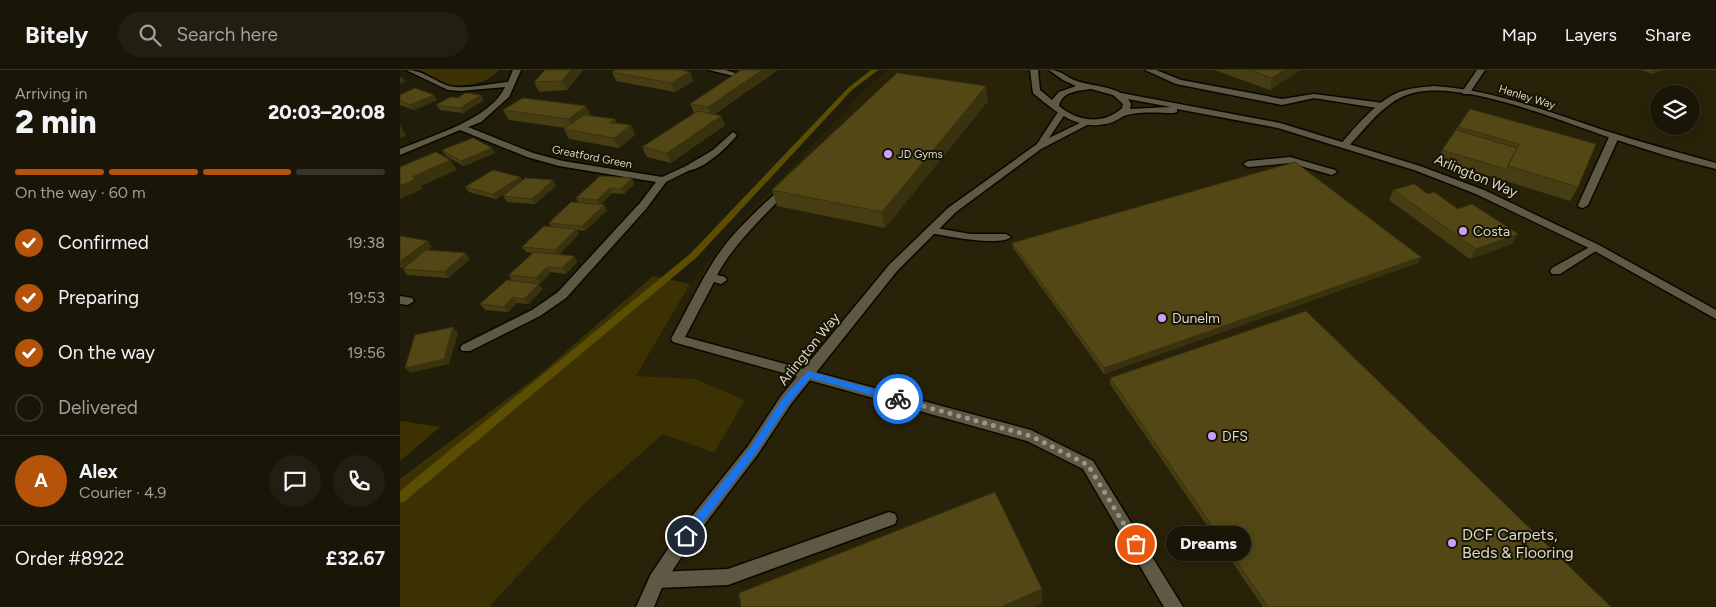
<!DOCTYPE html>
<meta charset="utf-8">
<style>
body{margin:0;font-family:Figtree,sans-serif;background:#221f12;color:#f1f3f6;height:100vh;display:flex;flex-direction:column;font-size:19px;white-space:nowrap}
*{box-sizing:border-box;margin:0}
p{font-size:16px;color:#9f9f9c}
.icon{flex:none;width:28px;height:28px;fill:none;stroke:currentColor;stroke-width:2;stroke-linecap:round;stroke-linejoin:round}
.map{position:relative;flex:1;overflow:hidden}
.panel{display:flex;flex-direction:column;background:#191608;width:400px}
.panel>*{flex:none}
.buttons{position:absolute;left:1250px;top:15px;display:grid;gap:10px}
.buttons a{display:grid;place-items:center;width:50px;height:50px;border-radius:50%;background:#191608;box-shadow:0 2px 12px #0003,0 0 0 1px #373529;font-size:25px}
.pin{position:absolute;display:grid;place-items:center;width:42px;height:42px;color:#fff;margin:-21px;border:2px solid #fff;border-radius:50%;box-shadow:0 1px 5px #0007}
.courier{position:absolute;display:grid;place-items:center;width:50px;height:50px;margin:-25px;border:4px solid #1a73e8;border-radius:50%;background:#fff;color:#222;box-shadow:0 1px 6px #0007}
.bubble{position:absolute;height:35px;border-radius:18px;background:#191608;box-shadow:0 2px 12px #0003,0 0 0 1px #373529;font-size:16px;font-weight:800;line-height:35px;text-align:center}
.head em{font-style:normal;font-weight:800}
.head div{display:flex;flex-direction:column-reverse}
.head{display:flex;align-items:center;justify-content:space-between;height:85px;padding:0 15px}
h1{font-size:32px;font-weight:800;line-height:38px}
.bar{display:grid;grid-template-columns:repeat(4,1fr);gap:8px 5px;align-content:center;height:60px;padding:0 15px}
.bar i{height:6px;border-radius:4px;background:#373529}
.bar .on{background:#b45309}
.bar p{grid-column:span 4}
.line{display:flex;align-items:center;gap:12px;padding:0 15px;border-top:1px solid #373529}
.line div{flex:1}
.round{display:grid;place-items:center;flex:none;width:52px;height:52px;border-radius:26px;background:#221f12}
ol{padding:0 15px;list-style:none}
li{display:flex;align-items:center;gap:15px;height:55px}
li p{margin-inline-start:auto}
li .icon{padding:5px;border-radius:50%;background:#b45309;color:#fff;stroke-width:4}
li:last-child{color:#9f9f9c}
li i{width:28px;height:28px;border:2px solid #373529;border-radius:50%}
header{display:flex;align-items:center;gap:30px;box-sizing:border-box;height:70px;padding:0 25px;background:#191608;border-bottom:1px solid #373529}
header strong{font-size:24px}
nav{display:flex;gap:28px;margin-inline-start:auto;font-size:18px}
.search{width:350px;height:45px;background:#221f12;display:flex;align-items:center;gap:12px;box-sizing:border-box;padding:0 18px;border-radius:28px;color:#9f9f9c;font-size:19px}
main{display:flex;flex:1;min-height:0}
.map>svg:first-child{display:block}
.built{fill:#282208;fill-rule:evenodd}
.green{fill:#3b3103}
.lines{fill:none;stroke-linecap:round;stroke-linejoin:round}
.stream{fill:#5b4d01;fill-rule:evenodd}
.lane-casing{stroke:#0b0700;stroke-width:3}
.street-casing{stroke:#0b0700;stroke-width:3}
.secondary-casing{stroke:#0b0700;stroke-width:3}
.lane{fill:#5e5945;fill-rule:evenodd}
.street{fill:#5e5945;fill-rule:evenodd}
.secondary{fill:#5e5945;fill-rule:evenodd}
.wall{fill:#473d12}
.shaded-wall{fill:#39320f}
.building{fill:#524715;stroke:#39320f}
.route{fill:#1a73e8}
.done{stroke:#9a9789;stroke-width:5;stroke-dasharray:0 9}
.poi-dot{fill:#d09dff;stroke:#181403;stroke-width:2}
.labels{text-anchor:middle;dominant-baseline:central;stroke-width:4;stroke-linejoin:round;paint-order:stroke}
.far-street-label{font-size:11px;fill:#dbd8cd;stroke:#181403}
.far-poi-label{font-size:11px;fill:#dbd8cd;stroke:#181403;text-anchor:start}
.street-label{font-size:14px;fill:#dbd8cd;stroke:#181403}
.poi-label{font-size:14px;fill:#dbd8cd;stroke:#181403;text-anchor:start}
.near-poi-label{font-size:16px;fill:#dbd8cd;stroke:#181403;text-anchor:start}
</style>
<header>
<strong>Bitely</strong>
<div class="search"><svg class="icon" aria-label="search" viewBox="0 0 24 24"><circle cx="10" cy="10" r="6"/><path d="M15 15l6 6"/></svg>Search here</div>
<nav><a>Map</a><a>Layers</a><a>Share</a></nav>
</header>
<main>
<section class="panel">
<div class="head"><div><h1>2 min</h1><p>Arriving in</p></div><em>20:03–20:08</em></div>
<div class="bar"><i class="on"></i><i class="on"></i><i class="on"></i><i></i><p>On the way · 60 m</p></div>
<ol>
<li><svg class="icon" aria-label="check" viewBox="0 0 24 24"><path d="M5 12l5 5 9-10"/></svg>Confirmed<p>19:38</p></li>
<li><svg class="icon" aria-label="check" viewBox="0 0 24 24"><path d="M5 12l5 5 9-10"/></svg>Preparing<p>19:53</p></li>
<li><svg class="icon" aria-label="check" viewBox="0 0 24 24"><path d="M5 12l5 5 9-10"/></svg>On the way<p>19:56</p></li>
<li><i></i>Delivered</li>
</ol>
<div class="line" style="height:90px"><b class="round" style="background:#b45309;color:#fff">A</b><div><b>Alex</b><p>Courier · 4.9</p></div><a class="round"><svg class="icon" aria-label="chat" viewBox="0 0 24 24"><path d="M4 5h16v11H9l-5 4z"/></svg></a><a class="round"><svg class="icon" aria-label="phone" viewBox="0 0 24 24"><path d="M5 4h4l2 5-3 2q2 4 5 5l2-3 5 2v4C11 20 4 13 5 4z"/></svg></a></div>
<div class="line" style="height:65px"><div>Order #8922</div><b>£32.67</b></div>
</section>
<div class="map">
<svg width="1316" height="537" viewBox="0 0 1316 537">
<rect width="100%" height="100%" fill="#211d0b"/>
<!-- built -->
<path class="built" d="M487,0h829v537h-1227l98,-106 76,-67 51,19 31,-53 -49,-21 -60,-2 54,-93 58,-70 119,-127zM1259,24h32v32h-32z"/>
<!-- green -->
<g class="green">
<path d="M20,0h79c-10,13 -39,20 -55,14 -8,-4 -15,-10 -24,-14z"/>
<path d="M253,206l37,8 -54,92 60,3 49,21 -31,53 -51,-19 -76,67 -98,106h-89v-128l139,-104z"/>
<path d="M0,351h2l38,6 -40,34z"/>
</g>
<g class="lines">
<!-- stream -->
<path class="stream" d="M471,0h7l-26,20 -156,168 -292,244 -4,1v-12l290,-237 158,-166z"/>
<defs>
<g id="lane">
<path d="M745,0h11l25,10 101,19 32,-5 69,9 4,3 -4,3 -69,-11 -32,7 -106,-21z"/>
<path d="M1077,0h8l-16,24h-6l-1,-2z"/>
<path d="M333,62l4,3c-8,11 -37,38 -51,35v-4l27,-16z"/>
<path d="M1214,64l5,3 -31,68 -5,3 -4,-1 -1,-2 31,-68z"/>
<path d="M890,87l45,13 2,2 -5,3 -42,-12 -42,4 -5,-3 5,-3z"/>
<path d="M386,115l5,3 -2,2c-26,27 -54,52 -72,85l8,2 2,3 -6,4 -7,-2 -29,55 346,93 62,31 90,146h-19l-81,-138 -56,-28 -354,-99 -2,-3c15,-27 28,-55 44,-80 18,-28 44,-50 68,-73z"/>
<path d="M242,134l5,3 -1,2 -80,89 -26,18 -70,35h-8l-2,-3 2,-3 70,-35 26,-18 80,-87z"/>
<path d="M531,157l39,7h36l5,3c-10,10 -68,-1 -84,-5l-1,-2z"/>
<path d="M1195,174l5,3 -1,2 -39,25h-8l-2,-3 2,-3z"/>
<path d="M0,226l12,2 2,3 -6,4 -8,-1z"/>
<path d="M489,442l6,2 2,5 -2,5 -167,61 -71,3 -6,-2 -2,-6 2,-6 6,-2 71,-3z"/>
</g>
<g id="street">
<path d="M6,0c17,0 28,11 43,16 16,4 43,-3 59,-4l5,-12h8l-12,27 -28,25 -13,5 65,26 30,8 99,16 24,-11h6l2,2 -28,14 -20,27 -4,1 -5,-3 19,-25 -97,-16 -32,-9 -67,-27 -60,25v-6c31,-13 91,-30 105,-62l-45,4 -12,-1z"/>
<path d="M309,0h16l17,5 -4,2z"/>
<path d="M1034,16c59,4 113,25 169,44 37,12 75,22 113,33v6c-33,-8 -66,-18 -99,-29 -51,-16 -162,-66 -213,-44 -23,10 -39,33 -56,51l-8,-2c16,-19 36,-43 59,-53 11,-4 24,-5 35,-6z"/>
<path d="M661,41l4,3 -16,24 37,-18 7,2 -52,27 -85,63 -59,59 -106,133 -33,50 -66,87 -29,44 -9,22h-18l15,-33 29,-43 68,-85 33,-50 108,-131 59,-57 89,-64 21,-32z"/>
</g>
<path id="secondary" d="M630,0h8l2,20 12,10 7,-8 17,-6 -13,-6 -14,-10c11,0 16,6 25,10 15,6 32,5 47,13l159,30 140,43 64,24 115,55 117,65v9l-125,-70 -115,-55 -62,-24 -136,-42 -101,-19v3l-3,1c-15,0 -32,-2 -47,2 -5,1 -9,5 -14,7 -33,11 -56,-9 -80,-29zM691,19l22,6 10,9 -1,4c-18,17 -44,14 -63,-2 3,-15 19,-15 32,-17zM728,29l43,8 -41,2 1,-5z"/>
</defs>
<!-- lane casing -->
<use href="#lane" class="lane-casing"/>
<!-- street casing -->
<use href="#street" class="street-casing"/>
<!-- secondary casing -->
<use href="#secondary" class="secondary-casing"/>
<!-- lane -->
<use href="#lane" class="lane"/>
<!-- street -->
<use href="#street" class="street"/>
<!-- secondary -->
<use href="#secondary" class="secondary"/>
</g>
<!-- wall -->
<g class="wall">
<path d="M183,0l-16,20 -28,2 -5,-10z"/>
<path d="M341,0h37l-63,44 6,2 4,9 -54,38 -24,-6 -5,-10 52,-34 -4,-9z"/>
<path d="M814,0h86l-30,20z"/>
<path d="M1241,0h23l-12,4z"/>
<path d="M212,2h78l3,9 -18,11 -59,-11z"/>
<path d="M0,25h34l3,5 -23,10 -14,-5z"/>
<path d="M84,30l-21,13 -23,-3 -4,-5z"/>
<path d="M588,31l-103,127 -108,-22 -5,-16z"/>
<path d="M186,36l5,10 24,3 2,4 14,2 4,10 -16,13 -50,-9 -5,-10 2,-1 -57,-8 -6,-10z"/>
<path d="M1070,39l108,78 -8,14 -132,-41 4,-10z"/>
<path d="M92,78l3,5 -31,13 -18,-10 -4,-6z"/>
<path d="M120,107l2,4 34,5 -21,18 -28,-2 -4,-6 9,-7 -16,10 -27,-7 -4,-5z"/>
<path d="M232,108l2,6 -10,10 -12,-1 -11,11 3,1 3,5 -22,21 -8,-1 2,4 -20,21 15,1 3,6 -11,12 -15,-2 -11,12 -20,-2 23,7 -15,15 -11,-1 -9,9 -23,-2 -5,-6 32,-23 -3,-6 24,-22 -7,-1 -4,-5 30,-20 -3,-4 29,-21 -2,-4z"/>
<path d="M993,120l35,4 84,50 -42,15 -81,-59z"/>
<path d="M0,166l32,11 -4,3 42,9 -22,19 -41,-3 -4,-6 9,-8 -9,7 -3,-1z"/>
<path d="M612,173l409,14 -3,6 -314,111 -91,-126z"/>
<path d="M710,308l501,229h-348l-153,-223z"/>
</g>
<!-- shaded-wall -->
<g class="shaded-wall">
<path d="M171,0h12l-16,20 -5,-9z"/>
<path d="M362,0h16l-67,46 -3,-9z"/>
<path d="M884,0h16l-30,20 2,-12z"/>
<path d="M1255,0h9l-12,4z"/>
<path d="M290,2l3,9 -18,11 -4,-9z"/>
<path d="M2,7l3,5 -5,2v-6z"/>
<path d="M586,16l2,15 -103,127 -3,-16z"/>
<path d="M34,25l3,5 -23,10 -4,-5z"/>
<path d="M81,25l3,5 -21,13 -3,-5z"/>
<path d="M186,36l5,10 -18,12 -5,-9z"/>
<path d="M321,46l4,9 -54,38 -4,-10z"/>
<path d="M215,49l4,10 -9,-6z"/>
<path d="M0,54l6,12 -6,2z"/>
<path d="M231,55l4,10 -16,13 -5,-10z"/>
<path d="M92,78l3,5 -31,13 -3,-5z"/>
<path d="M50,90l7,10 -36,16 2,3 -23,10v-13l12,-9z"/>
<path d="M120,107l3,5 -27,17 -3,-5z"/>
<path d="M232,108l2,6 -10,10 -3,-5z"/>
<path d="M153,110l3,6 -21,18 -3,-5z"/>
<path d="M210,118l2,5 -12,13 -3,-6z"/>
<path d="M204,135l3,5 -22,21 -3,-5z"/>
<path d="M176,159l3,5 -20,21 -4,-5z"/>
<path d="M1118,164l-6,10 -42,15 6,-10z"/>
<path d="M28,171l4,6 -29,21 -3,-4v-3z"/>
<path d="M66,183l4,6 -22,19 -4,-6z"/>
<path d="M174,186l3,6 -11,12 -4,-6z"/>
<path d="M1021,187l-3,6 -314,111v-6z"/>
<path d="M147,197l4,5 -11,12 -4,-6z"/>
<path d="M139,214l4,5 -15,15 -4,-5z"/>
<path d="M113,227l4,6 -9,9 -4,-5z"/>
<path d="M53,257l5,6 -9,31 -39,9 -5,-5z"/>
<path d="M642,519v15l-8,3h-33z"/>
</g>
<!-- building -->
<g class="building">
<path d="M145,0h26l-9,11 -28,1z"/>
<path d="M215,0h66l9,2 -19,11 -59,-11z"/>
<path d="M341,0h21l-54,37 -18,-3z"/>
<path d="M850,0h34l-12,8z"/>
<path d="M497,3l89,13 -104,126 -110,-22z"/>
<path d="M15,18l19,7 -24,10 -10,-4v-6z"/>
<path d="M65,23l16,2 -21,13 -24,-3 15,-8 7,1z"/>
<path d="M123,28l63,8 -18,13 -65,-9z"/>
<path d="M1070,39l126,35 -18,43 -70,-21 11,-22 -61,-17z"/>
<path d="M298,41l23,5 -54,37 -25,-6z"/>
<path d="M184,45l31,4 -5,4 21,2 -17,13 -50,-9z"/>
<path d="M1056,60l61,18 -11,21 -64,-19z"/>
<path d="M73,68l19,10 -31,13 -19,-11z"/>
<path d="M36,82l14,8 -38,17 4,2 -16,7v-19z"/>
<path d="M895,92l126,95 -317,111 -92,-125z"/>
<path d="M93,100l27,7 -27,17 -28,-7z"/>
<path d="M200,106l32,2 -11,11 -11,-1 -13,12 -21,-2z"/>
<path d="M125,108l28,2 -21,19 -29,-3z"/>
<path d="M1014,114l14,10 6,-2 24,17 14,-5 46,30 -42,15 -83,-59z"/>
<path d="M171,132l33,3 -22,21 -33,-3z"/>
<path d="M144,156l32,3 -21,21 -33,-3z"/>
<path d="M0,166l28,5 -28,20z"/>
<path d="M26,180l40,3 -22,19 -41,-3z"/>
<path d="M134,182l40,4 -12,12 -15,-1 -11,11 -27,-3z"/>
<path d="M107,210l32,4 -15,15 -11,-2 -9,10 -24,-3z"/>
<path d="M906,241l305,296h-343l-158,-229z"/>
<path d="M53,257l-9,32 -39,9 10,-33z"/>
<path d="M595,422l47,97 -41,18h-260l-2,-14z"/>
</g>
<!-- route -->
<path class="route" d="M408,301l90,25 5,3 -5,3 -88,-24 -21,25 -33,50 -66,86h-8v-6l68,-85 33,-50z"/>
<g class="lines">
<!-- done -->
<path class="done" d="M498,329l133,37 57,29 48,79"/>
</g>
<!-- markers -->
<g class="poi-dot">
<circle cx="488" cy="84" r="5"/>
<circle cx="1063" cy="161" r="5"/>
<circle cx="762" cy="248" r="5"/>
<circle cx="812" cy="366" r="5"/>
<circle cx="1052" cy="473" r="5"/>
</g>
<g class="labels">
<!-- far-street labels -->
<g class="far-street-label">
<text transform="translate(1127 27) rotate(17)">Henley Way</text>
<text transform="translate(192 87) rotate(11)">Greatford Green</text>
</g>
<!-- far-poi labels -->
<g class="far-poi-label">
<text x="498" y="84">JD Gyms</text>
</g>
<!-- street labels -->
<g class="street-label">
<text transform="translate(1076 106) rotate(23)">Arlington Way</text>
<text transform="translate(409 279) rotate(-51)">Arlington Way</text>
</g>
<!-- poi labels -->
<g class="poi-label">
<text x="1073" y="161">Costa</text>
<text x="772" y="248">Dunelm</text>
<text x="822" y="366">DFS</text>
</g>
<!-- near-poi labels -->
<g class="near-poi-label">
<text x="1062" y="464">DCF Carpets,<tspan x="1062" dy="18">Beds &amp; Flooring</tspan></text>
</g>
</g>
</svg>
<div class="buttons">
<a><svg class="icon" aria-label="layers" viewBox="0 0 24 24"><path d="M12 4l9 5-9 5-9-5zM3 14l9 5 9-5"/></svg></a>
</div>
<div class="pin" style="left:736px;top:474px;background:#ea580c"><svg class="icon" aria-label="bag" viewBox="0 0 24 24"><path d="M5 8h14l-1 12H6zM9 8a3 3 0 0 1 6 0"/></svg></div>
<div class="pin" style="left:286px;top:466px;background:#1f2937"><svg class="icon" aria-label="home" viewBox="0 0 24 24"><path d="M3 11l9-7 9 7M6 9v11h12V9"/></svg></div>
<div class="courier" style="left:498px;top:329px"><svg class="icon" aria-label="bike" viewBox="0 0 24 24"><circle cx="6" cy="16" r="4"/><circle cx="18" cy="16" r="4"/><path d="M6 16l4-8h5l3 8M10 8l3 8H6M13 5h3"/></svg></div>
<div class="bubble" style="left:766px;top:456px;width:85px">Dreams</div>
</div>
</main>
